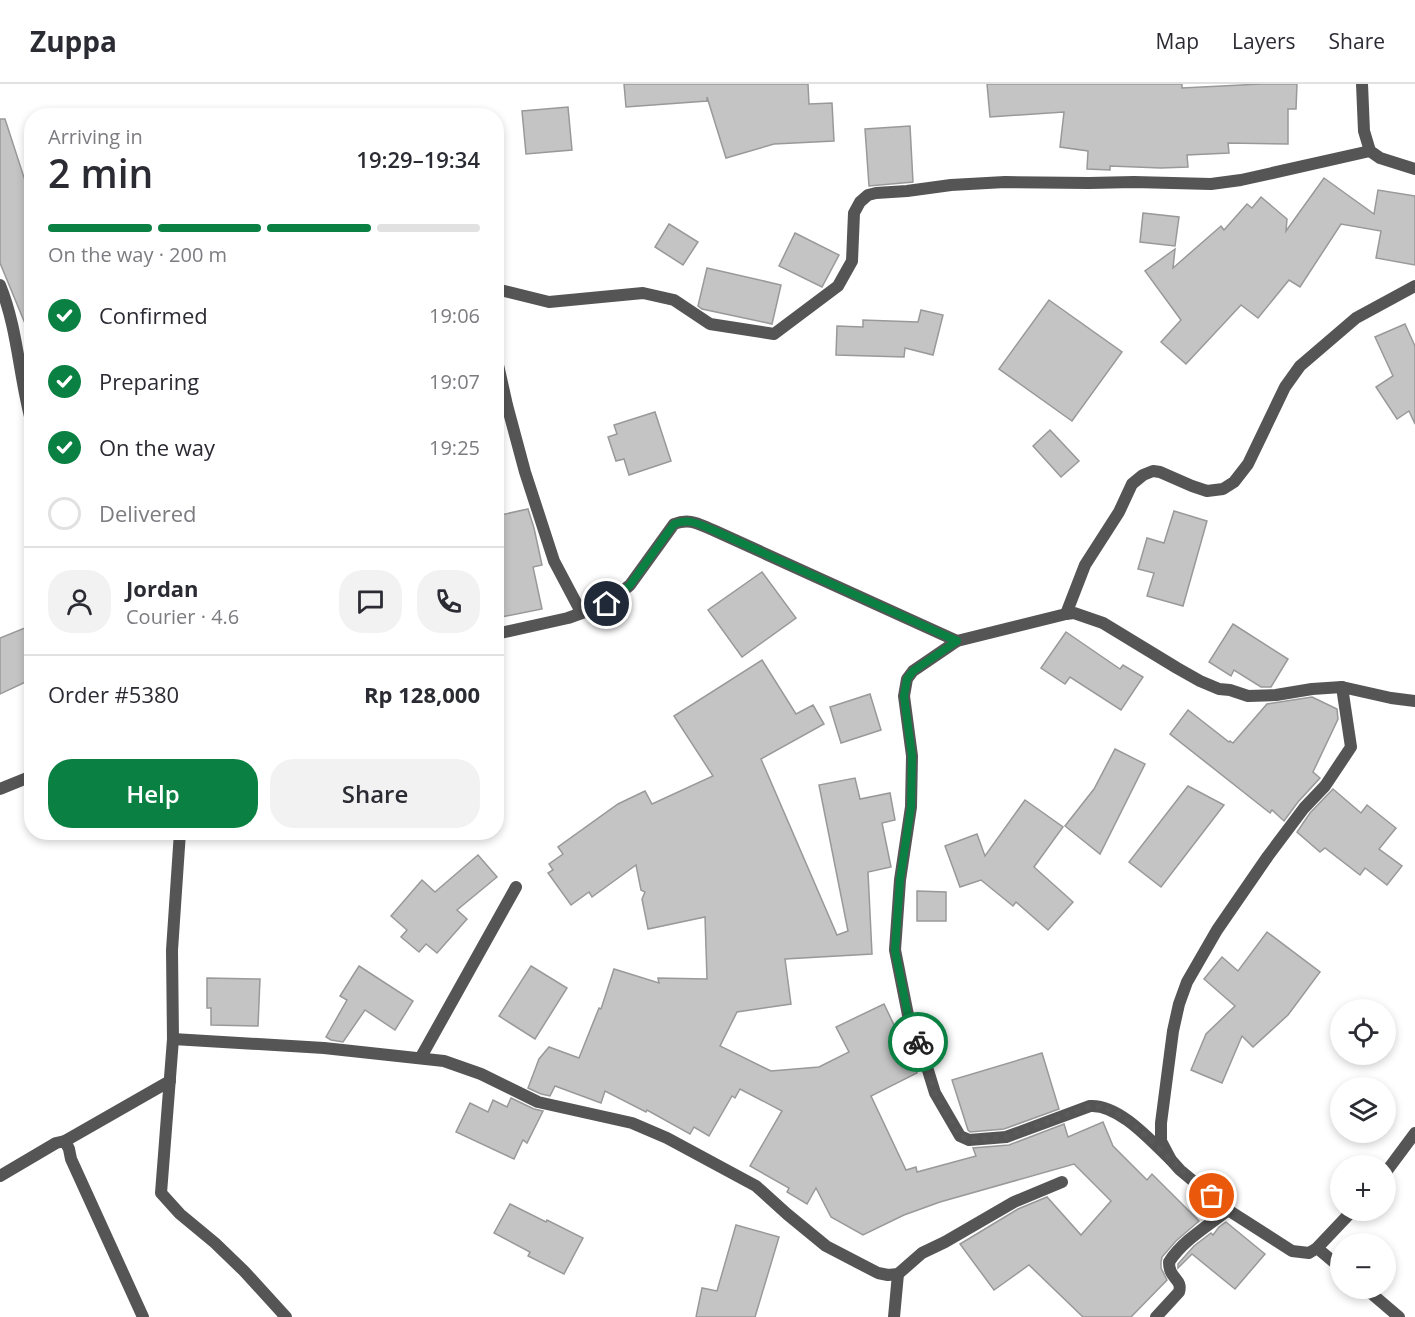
<!DOCTYPE html>
<meta charset="utf-8">
<style>
body{margin:0;font-family:"Open Sans",sans-serif;background:#f2f2f3;color:#2b2b33;height:100vh;display:flex;flex-direction:column;font-size:22px;white-space:nowrap}
*{box-sizing:border-box;margin:0}
p{font-size:20px;color:#7c7c81}
.icon{flex:none;width:33px;height:33px;fill:none;stroke:currentColor;stroke-width:2;stroke-linecap:round;stroke-linejoin:round}
.map{position:relative;flex:1;overflow:hidden}
.details{position:absolute;left:24px;top:24px;width:480px;height:732px;display:flex;flex-direction:column;background:#fff;border-radius:24px;box-shadow:0 3px 9px #0003}
.details>*{flex:none}
.controls{position:absolute;left:1330px;top:915px;display:grid;gap:12px}
.controls a{display:grid;place-items:center;width:66px;height:66px;border-radius:50%;background:#fff;box-shadow:0 3px 9px #0003;font-size:30px}
.pin{position:absolute;display:grid;place-items:center;width:51px;height:51px;color:#fff;margin:-26px;border:3px solid #fff;border-radius:50%;box-shadow:0 2px 6px #0007}
.courier{position:absolute;display:grid;place-items:center;width:60px;height:60px;margin:-30px;border:4px solid #0b8043;border-radius:50%;background:#fff;color:#222;box-shadow:0 2px 8px #0007}
.summary em{font-style:normal;font-weight:600}
.summary div{display:flex;flex-direction:column-reverse}
.summary{display:flex;align-items:center;justify-content:space-between;height:102px;padding:0 24px}
h1{font-size:39px;font-weight:600;line-height:45px}
.bar{display:grid;grid-template-columns:repeat(4,1fr);gap:9px 6px;align-content:center;height:72px;padding:0 24px}
.bar i{height:8px;border-radius:4px;background:#e1e1e2}
.bar .selected{background:#0b8043}
.bar p{grid-column:span 4}
.line{display:flex;align-items:center;gap:15px;padding:0 24px;border-top:2px solid #e1e1e2}
.line div{flex:1}
.round{display:grid;place-items:center;flex:none;width:63px;height:63px;border-radius:24px;background:#f2f2f3}
ol{padding:0 24px;list-style:none}
li{display:flex;align-items:center;gap:18px;height:66px}
li p{margin-inline-start:auto}
li .icon{padding:6px;border-radius:50%;background:#0b8043;color:#fff;stroke-width:4}
li:last-child{color:#7c7c81}
li i{width:33px;height:33px;border:3px solid #e1e1e2;border-radius:50%}
.action{display:flex;gap:12px;margin-top:auto;padding:12px 24px}
.action a{flex:1;height:69px;border-radius:24px;background:#0b8043;color:#fff;font-size:24px;font-weight:600;line-height:69px;text-align:center}
.action a+a{background:#f2f2f3;color:#2b2b33}
header{display:flex;align-items:center;gap:36px;box-sizing:border-box;height:84px;padding:0 30px;background:#fff;border-bottom:2px solid #e1e1e2}
header strong{font-size:28px}
nav{display:flex;gap:33px;margin-inline-start:auto;font-size:21px}
.map>svg:first-child{display:block}
.building{fill:#c4c4c4;stroke:#999;stroke-width:1.5}
.lines{fill:none;stroke-linecap:round;stroke-linejoin:round}
.minor{stroke:#555;stroke-width:12}
.done{stroke:#595959;stroke-width:6;stroke-dasharray:0 10.8}
.route{stroke:#0b8043;stroke-width:8}
</style>
<header>
<strong>Zuppa</strong>
<nav><a>Map</a><a>Layers</a><a>Share</a></nav>
</header>
<div class="map">
<svg width="1415" height="1233" viewBox="0 0 1415 1233">
<rect width="100%" height="100%" fill="#fff"/>
<!-- building -->
<g class="building">
<path d="M624,0h184l1,20 23,-1 2,38 -60,3 -48,14 -19,-61v4l-81,6z"/>
<path d="M987,0h195v4l79,-4h36l-1,25h-8v35l-60,-1 1,10 -42,2 1,12 -27,1 -51,-2v4l-23,-1 1,-18 -28,-4 4,-35 -74,5z"/>
<path d="M568,23l4,43 -46,4 -4,-43z"/>
<path d="M0,35h5l27,83 -1,136 -31,-75z"/>
<path d="M910,42l3,56 -44,4 -4,-57z"/>
<path d="M1324,94l50,36 4,-24 37,6v69l-39,-7 5,-27 -40,-7 -41,63 -11,-7 -31,38 -17,-13 -55,59 -25,-22 20,-22 -36,-49 30,-22 -2,19 48,-42 3,4 23,-26 5,4 9,-11 26,22 -1,12z"/>
<path d="M1143,129l36,4 -4,29 -35,-4z"/>
<path d="M669,140l29,18 -15,23 -28,-18z"/>
<path d="M795,149l44,22 -17,32 -43,-21z"/>
<path d="M707,184l74,17 -9,39 -70,-15 -4,-3z"/>
<path d="M1049,216l73,52 -50,69 -73,-52z"/>
<path d="M921,226l22,5 -10,40 -28,-7 -1,9 -68,-2 1,-29 26,1v-7l55,2z"/>
<path d="M1405,240l10,22v78l-6,-13 -12,8 -21,-32 17,-11 -18,-39z"/>
<path d="M655,328l16,49 -42,14 -5,-16 -8,2 -8,-24 9,-3 -3,-9z"/>
<path d="M1050,346l29,31 -18,16 -28,-31z"/>
<path d="M528,425l6,19 8,37 -9,2 9,42 -46,9v-102z"/>
<path d="M1174,427l33,10 -24,85 -36,-10 7,-23 -16,-4 9,-31 17,5z"/>
<path d="M762,488l34,46 -54,39 -34,-47z"/>
<path d="M1233,540l55,35 -17,28h-10l-27,-17 -3,6 -22,-14z"/>
<path d="M32,541v54l-32,15v-56z"/>
<path d="M1066,548l54,37 3,-4 20,12 -22,33 -51,-33 -5,7 -24,-16z"/>
<path d="M762,576l34,54 17,-9 11,19 -63,35 76,176 11,-4 -29,-146 36,-7 5,21 30,-6 5,27 -13,3 9,44 -23,5 4,82 -87,5 6,45 -54,8 -17,34 51,25 48,-4 30,-15 -13,-25 48,-23 33,69 -46,23 35,74 10,-3 1,5 59,-16 -3,-8 36,-3 55,-21 4,13 35,-15 10,24 34,34 5,-6 47,47 -23,20 -14,16 -1,5v6l6,12 -36,37h-48l-54,-52 -35,25 -34,-46 58,-35 29,-12 34,38 30,-34 -37,-37 -134,38 -36,13 -41,20 -32,-18 -15,-29 -9,16 -20,-12 2,-4 -39,-22 32,-55 -42,-22 -5,9 -3,-2 -23,40 -15,-9 -4,7 -43,-24 -1,2 -41,-21 -4,12 -46,-17 -5,10 -9,-2 -13,-6 11,-29 10,-12 30,11 20,-50 2,1 13,-40 45,14 -1,-5 49,1 -2,-62 -57,12 -6,-30 3,-7 -4,-2 -5,-25 -44,32 -3,-5 -18,13 -23,-32 5,-3 -4,-6 14,-10 -5,-7 60,-43 27,-13 7,13 61,-28 -39,-60z"/>
<path d="M870,610l11,36 -40,13 -11,-36z"/>
<path d="M1312,613l25,12 1,10 -25,53 7,6 -22,24 -14,19 -12,-11 -2,3 -100,-79 18,-24 41,32 1,-1 3,2 34,-39z"/>
<path d="M1115,665l30,15 -45,90 -35,-28 29,-37z"/>
<path d="M1188,702l36,19 -63,82 -32,-25z"/>
<path d="M1333,705l28,24 6,-8 29,23 -17,21 23,17 -15,19 -22,-17 -5,7 -35,-27 -5,4 -23,-20 13,-19z"/>
<path d="M1025,716l38,27 -29,40 39,35 -25,28 -32,-28 -3,4 -32,-26 -21,7 -15,-41 32,-12 8,22z"/>
<path d="M478,771l19,22 -40,33 10,9 -30,34 -11,-9 -7,8 -18,-15 6,-7 -16,-14 31,-36 13,12z"/>
<path d="M917,807l29,1v29h-29z"/>
<path d="M1267,848l53,40 -32,43 -35,32 -11,-11 -20,47 -31,-13 15,-36 29,-28 -31,-27 18,-22 16,14z"/>
<path d="M359,882l54,35 -18,29 -30,-20 -22,32 -12,-2 -5,-3 21,-37 -7,-4z"/>
<path d="M531,882l36,22 -32,51 -36,-23z"/>
<path d="M207,894l53,1 -2,47 -47,-1v-17h-4z"/>
<path d="M1042,969l17,56 -55,20 -34,3 -2,-2 -16,-50z"/>
<path d="M511,1014l23,11 9,2 -16,32 -4,-3 -9,19 -58,-27 14,-29 18,9 5,-12 14,7z"/>
<path d="M510,1120l36,18 1,-2 36,18 -19,36 -36,-18 2,-4 -36,-19z"/>
<path d="M1226,1138l39,32 -30,35 -43,-35 -14,14v-4l16,-18 17,-13 2,2 6,-8z"/>
<path d="M736,1141l43,12 -24,80h-59l6,-29 15,3z"/>
</g>
<g class="lines">
<!-- minor -->
<g class="minor">
<path d="M1362,0l2,47 6,20 10,7 35,11"/>
<path d="M0,201c18,44 19,93 32,139"/>
<path d="M1415,202l-59,32 -56,48 -15,21 -37,77 -14,18 -11,7 -16,2 -15,-5 -32,-14 -7,-1 -10,4 -11,9 -13,28 -34,53 -19,49 8,-1 29,10 74,45 23,13 19,8 11,1 18,6 28,-1 36,-6 30,-2 49,11 24,3"/>
<path d="M496,205l53,13 94,-9 31,7 36,24 64,10 64,-48 14,-25 2,-48 6,-11 8,-7 8,-2 31,-2 44,-6 54,-3 84,1 45,-1 77,2 30,-4 129,-29"/>
<path d="M496,225l1,-20"/>
<path d="M496,272l11,49 18,67 29,89 27,51"/>
<path d="M1066,530l-109,27 -44,30 -6,8 -3,17 8,60 -1,51 -11,73 -5,70 13,65 15,39 12,39 25,43 9,4 37,-3 84,-31c29,-2 61,35 81,54"/>
<path d="M496,550l72,-16 39,-14 23,-19 44,-61c16,-6 24,0 39,6l244,111"/>
<path d="M1342,603l9,60 -26,39 -21,22 -36,48 -51,74 -30,52 -8,22 -6,27 -12,92v18l10,19 9,10 48,40 64,41 17,2 8,-5 36,-38"/>
<path d="M0,705l32,-13"/>
<path d="M180,748l-8,118 1,89 -12,154 19,21 35,29 29,28 42,46"/>
<path d="M173,955l151,9 120,13 37,13 57,28 94,21 35,15 89,48 31,28 39,32 52,27 10,2 10,-1 24,-21 23,-11 69,-40 48,-20"/>
<path d="M421,973l95,-170"/>
<path d="M65,1057l105,-60"/>
<path d="M1386,1088l29,-39"/>
<path d="M0,1092l56,-33 9,-2 4,8 2,10 72,158"/>
<path d="M1317,1164l24,20"/>
<path d="M1365,1204l34,29"/>
<path d="M894,1233l4,-43"/>
<path d="M1156,1233l23,-25c3,-10 -4,-12 -8,-20 -1,-2 -2,-8 -2,-10 14,-22 39,-36 59,-52"/>
</g>
</g>
<g class="lines">
<!-- done -->
<path class="done" d="M918,958l17,51 25,43 9,4 37,-3 84,-31c30,-2 69,43 90,63 10,10 21,18 32,27"/>
<!-- route -->
<path class="route" d="M607,520l23,-19 44,-61c16,-6 24,0 39,6l244,111 -44,30 -6,8 -3,17 8,60 -1,51 -11,73 -5,70 13,65 10,27"/>
</g>
</svg>
<div class="controls">
<a><svg class="icon" aria-label="locate" viewBox="0 0 24 24"><circle cx="12" cy="12" r="6"/><path d="M12 2v4M12 18v4M2 12h4M18 12h4"/></svg></a>
<a><svg class="icon" aria-label="layers" viewBox="0 0 24 24"><path d="M12 4l9 5-9 5-9-5zM3 14l9 5 9-5"/></svg></a>
<a>+</a>
<a>−</a>
</div>
<div class="pin" style="left:1212px;top:1112px;background:#ea580c"><svg class="icon" aria-label="bag" viewBox="0 0 24 24"><path d="M5 8h14l-1 12H6zM9 8a3 3 0 0 1 6 0"/></svg></div>
<div class="pin" style="left:607px;top:520px;background:#1f2937"><svg class="icon" aria-label="home" viewBox="0 0 24 24"><path d="M3 11l9-7 9 7M6 9v11h12V9"/></svg></div>
<div class="courier" style="left:918px;top:958px"><svg class="icon" aria-label="bike" viewBox="0 0 24 24"><circle cx="6" cy="16" r="4"/><circle cx="18" cy="16" r="4"/><path d="M6 16l4-8h5l3 8M10 8l3 8H6M13 5h3"/></svg></div>
<section class="details">
<div class="summary"><div><h1>2 min</h1><p>Arriving in</p></div><em>19:29–19:34</em></div>
<div class="bar"><i class="selected"></i><i class="selected"></i><i class="selected"></i><i></i><p>On the way · 200 m</p></div>
<ol>
<li><svg class="icon" aria-label="check" viewBox="0 0 24 24"><path d="M5 12l5 5 9-10"/></svg>Confirmed<p>19:06</p></li>
<li><svg class="icon" aria-label="check" viewBox="0 0 24 24"><path d="M5 12l5 5 9-10"/></svg>Preparing<p>19:07</p></li>
<li><svg class="icon" aria-label="check" viewBox="0 0 24 24"><path d="M5 12l5 5 9-10"/></svg>On the way<p>19:25</p></li>
<li><i></i>Delivered</li>
</ol>
<div class="line" style="height:108px"><a class="round"><svg class="icon" aria-label="person" viewBox="0 0 24 24"><circle cx="12" cy="8" r="4"/><path d="M4 21q1-7 8-7t8 7"/></svg></a><div><b>Jordan</b><p>Courier · 4.6</p></div><a class="round"><svg class="icon" aria-label="chat" viewBox="0 0 24 24"><path d="M4 5h16v11H9l-5 4z"/></svg></a><a class="round"><svg class="icon" aria-label="phone" viewBox="0 0 24 24"><path d="M5 4h4l2 5-3 2q2 4 5 5l2-3 5 2v4C11 20 4 13 5 4z"/></svg></a></div>
<div class="line" style="height:78px"><div>Order #5380</div><b>Rp 128,000</b></div>
<div class="action"><a>Help</a><a>Share</a></div>
</section>
</div>
